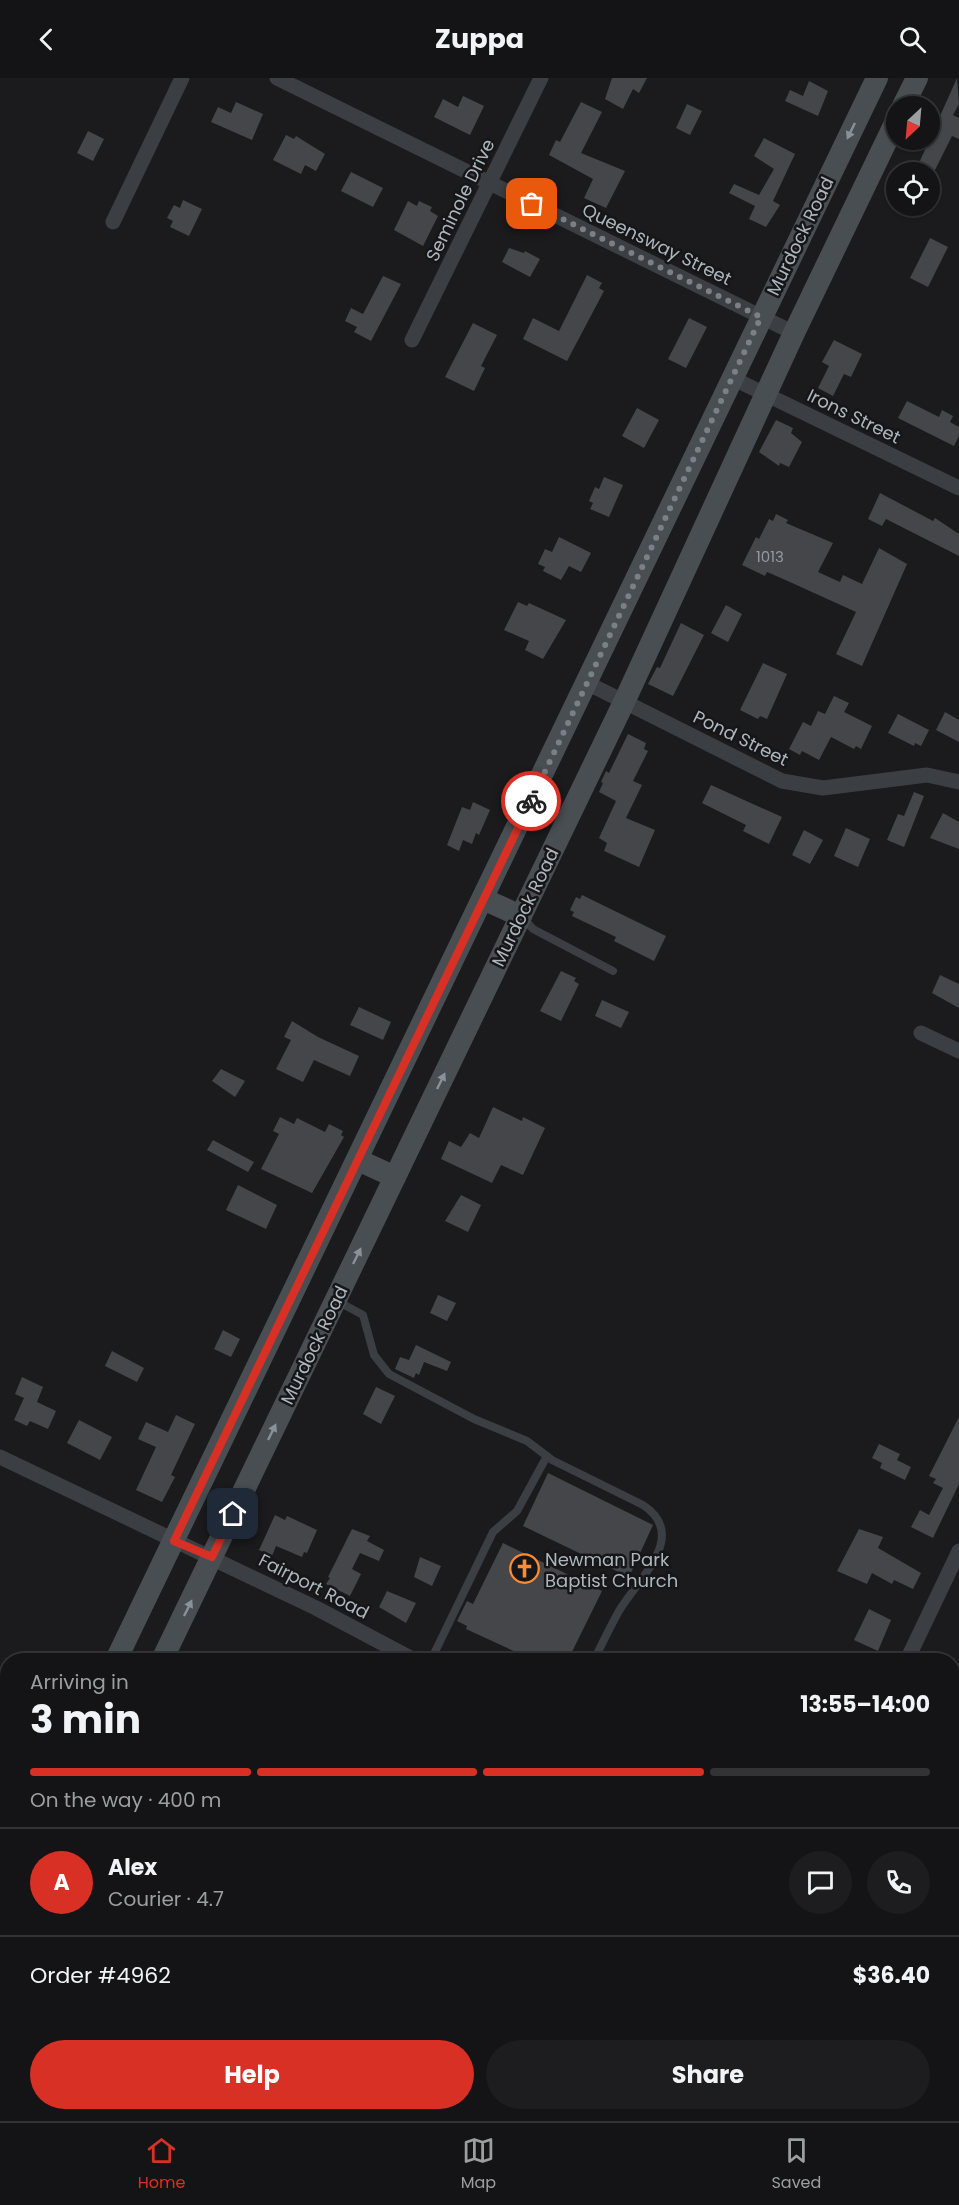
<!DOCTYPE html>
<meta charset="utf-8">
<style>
body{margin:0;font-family:Poppins,sans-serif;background:#1d1d1f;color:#f1f3f6;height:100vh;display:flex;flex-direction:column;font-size:22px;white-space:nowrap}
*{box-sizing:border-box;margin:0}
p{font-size:20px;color:#9d9ea1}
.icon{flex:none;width:33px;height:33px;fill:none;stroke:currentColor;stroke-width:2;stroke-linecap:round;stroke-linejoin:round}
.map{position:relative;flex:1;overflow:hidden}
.details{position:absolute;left:0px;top:1575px;width:960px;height:468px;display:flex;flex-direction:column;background:#141416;border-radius:24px 24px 0 0;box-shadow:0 2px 4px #0004,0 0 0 2px #333335}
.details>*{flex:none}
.needle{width:39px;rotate:206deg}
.buttons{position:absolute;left:886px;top:18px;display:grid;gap:12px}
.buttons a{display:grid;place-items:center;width:54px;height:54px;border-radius:50%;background:#141416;box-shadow:0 2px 4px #0004,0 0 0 2px #333335;font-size:30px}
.pin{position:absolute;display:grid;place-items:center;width:51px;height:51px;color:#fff;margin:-26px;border-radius:12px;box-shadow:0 3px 9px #0006}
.courier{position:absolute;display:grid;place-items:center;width:60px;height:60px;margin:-30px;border:4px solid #d93025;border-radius:50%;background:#fff;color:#222;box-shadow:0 2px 8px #0007}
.summary em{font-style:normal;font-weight:700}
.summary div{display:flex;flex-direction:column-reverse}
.summary{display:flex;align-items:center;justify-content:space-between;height:102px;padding:0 30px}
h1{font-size:39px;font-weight:700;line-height:45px}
.bar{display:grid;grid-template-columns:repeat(4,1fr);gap:9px 6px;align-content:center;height:72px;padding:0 30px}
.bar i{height:8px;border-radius:4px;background:#333335}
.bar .selected{background:#d93025}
.bar p{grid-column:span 4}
.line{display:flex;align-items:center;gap:15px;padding:0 30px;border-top:2px solid #333335}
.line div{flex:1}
.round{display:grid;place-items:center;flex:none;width:63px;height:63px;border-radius:32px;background:#1d1d1f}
.action{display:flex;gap:12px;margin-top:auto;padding:12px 30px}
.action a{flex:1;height:69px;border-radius:36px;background:#d93025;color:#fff;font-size:24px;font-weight:700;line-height:69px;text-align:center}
.action a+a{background:#1d1d1f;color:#f1f3f6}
header{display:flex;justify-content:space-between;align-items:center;height:78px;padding:0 30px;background:#141416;font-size:27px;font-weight:700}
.tabs{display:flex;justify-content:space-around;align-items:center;height:84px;border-top:2px solid #333335;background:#141416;font-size:16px;color:#9d9ea1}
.tabs a{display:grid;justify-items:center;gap:3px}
.tabs .selected{color:#d93025}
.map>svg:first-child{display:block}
.building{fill:#45464a}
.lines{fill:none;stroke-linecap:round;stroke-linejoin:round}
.service{stroke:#3b3e43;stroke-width:8}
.minor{stroke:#3b3e43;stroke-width:15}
.secondary{stroke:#494e53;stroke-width:22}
.oneway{fill:#8a9298}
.done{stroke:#7a8085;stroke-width:6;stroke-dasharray:0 10.8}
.route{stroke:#d93025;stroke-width:8}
.labels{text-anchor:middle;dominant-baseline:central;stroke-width:5;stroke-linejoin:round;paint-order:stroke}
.number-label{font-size:15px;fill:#939aa0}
.street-label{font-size:18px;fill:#adb6bd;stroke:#161618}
.poi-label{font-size:18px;fill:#adb6bd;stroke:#161618;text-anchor:start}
</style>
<header><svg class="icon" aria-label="back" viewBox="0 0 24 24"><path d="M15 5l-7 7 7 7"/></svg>Zuppa<svg class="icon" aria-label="search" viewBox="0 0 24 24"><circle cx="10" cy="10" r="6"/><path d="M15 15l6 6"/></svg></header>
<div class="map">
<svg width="959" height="2043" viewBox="0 0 959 2043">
<rect width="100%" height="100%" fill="#1b1b1d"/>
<!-- building -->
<g class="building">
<path d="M612,0h35l-8,15 -6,-4 -10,20 -18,-10z"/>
<path d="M957,0l2,26 -6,11 6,3v21l-7,-3 -18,36h-19z"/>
<path d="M809,3l19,10 -10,25 -33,-15 5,-11 13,6z"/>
<path d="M463,18l21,10 -14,29 -36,-18 9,-18 15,8z"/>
<path d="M236,24l27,12 -11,26 -41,-18 7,-15 13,6z"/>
<path d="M581,24l21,10 -21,41 44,18 -19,37 -22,-10 9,-19 -44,-24 7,-15 4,2z"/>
<path d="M687,26l15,7 -12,24 -14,-7z"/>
<path d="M88,53l16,8 -11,22 -16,-8z"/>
<path d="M286,57l8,4 2,-3 29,18 -9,17 -11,-6 -4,9 -28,-14z"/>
<path d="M764,60l31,16 -22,47 7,4 -14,22 -17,-8 6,-13 -26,-13 5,-9 25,11 15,-26 -20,-13z"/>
<path d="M351,94l32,16 -10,19 -32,-16z"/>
<path d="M183,122l19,9 -13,27 -19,-9 3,-6 -6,-3 7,-13 6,3z"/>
<path d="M408,123l9,5 2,-5 13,6 -2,4 8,5 -15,30 -29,-16z"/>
<path d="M930,160l18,9 -20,40 -18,-9z"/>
<path d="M509,170l15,5 1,-2 15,8 -10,18 -28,-15z"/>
<path d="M587,197l15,8 -3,5 5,3 -37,70 -44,-22 10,-21 26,13z"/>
<path d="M383,198l18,8 -30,57 -17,-9 3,-5 -12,-6 6,-13 12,6z"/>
<path d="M689,240l18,9 -21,41 -18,-9z"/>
<path d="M473,245l24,12 -16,31 4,2 -11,23 -29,-14z"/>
<path d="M834,262l28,14 -11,23 -7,-3 -11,22 -15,-8 11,-22 -7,-4z"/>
<path d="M907,323l32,16 3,-7 11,6 -3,6 9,5v9l-5,10 -56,-28z"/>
<path d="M637,330l22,12 -15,28 -22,-12z"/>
<path d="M776,342l17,8 -2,5 11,9 -13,25 -9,-4 -1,3 -20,-14z"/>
<path d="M604,399l19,8 -14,32 -19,-8 3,-6 -4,-2 6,-14 4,2z"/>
<path d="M880,415l53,28 2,-3 24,16v22l-73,-37 -4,7 -14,-7z"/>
<path d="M776,436l12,6 -2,3 47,20 -15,29 22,10 3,-7 19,9 17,-36 28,16 -45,102 -26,-12 20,-42 -75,-34 -14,-6 -2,4 -23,-11 14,-28 3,2 10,-20 4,2z"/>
<path d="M559,459l32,16 -10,19 -12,-6 -8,14 -18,-9 2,-4 -7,-3 7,-15 7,3z"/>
<path d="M518,524l9,4 2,-3 37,17 -23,39 -18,-9 4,-9 -25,-11z"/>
<path d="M726,527l16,9 -14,28 -17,-9z"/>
<path d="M681,545l23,12 -31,61 -25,-12 9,-17 3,1z"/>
<path d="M763,585l24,11 -20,45 -7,-3 -2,3 -18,-9z"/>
<path d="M834,618l15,7 -5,9 28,14 -11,23 -5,-3 -2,3 -23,-12 -12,23 -17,-9 -2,4 -11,-6 14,-27 8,4 7,-15 7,3z"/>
<path d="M945,634l14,8v22l-23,-12z"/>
<path d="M898,636l31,16 -8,16 -6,-3 -1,3 -26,-13z"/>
<path d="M628,656l18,9 -2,6 4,2 -15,30 9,4 -16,33 29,12 -16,37 -35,-16 3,-8 -8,-5 17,-37 -17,-9 4,-9 -2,-1 5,-11 3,2z"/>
<path d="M711,707l71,32 -13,27 -26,-13 3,-6 -44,-22z"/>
<path d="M914,714l10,4 -20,51 -17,-7 11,-26 6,2z"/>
<path d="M473,724l17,8 -11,25 -3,-2 -4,11 -9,-4 -4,11 -12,-6 15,-38 8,3z"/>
<path d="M943,735l16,9v27l-29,-11z"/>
<path d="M846,750l24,11 -12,28 -24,-11z"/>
<path d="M804,752l19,10 -13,24 -18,-9z"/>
<path d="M582,817l84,41 -12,25 -40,-20 2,-4 -44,-21 2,-4 -4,-2 6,-13 4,2z"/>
<path d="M561,893l15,7 -2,3 5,3 -18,37 -21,-10z"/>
<path d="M940,897l19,9v24l-27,-15z"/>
<path d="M602,922l27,12 -8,16 -26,-12z"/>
<path d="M359,929l32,15 -8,18 -33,-15z"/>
<path d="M292,943l26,16 41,19 -9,20 -36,-16 -11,22 -27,-13 15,-29 -7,-3z"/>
<path d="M221,991l24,12 -10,16 -23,-16z"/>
<path d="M493,1029l29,14 1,-4 22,11 -22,47 -22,-10 -9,18 -51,-24 8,-18 12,6 9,-14 9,5z"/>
<path d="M280,1039l14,7 3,-6 28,14 4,-8 14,7 -2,4 3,2 -32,56 -51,-24 18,-35 -6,-3z"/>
<path d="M213,1062l41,22 -6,10 -41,-22z"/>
<path d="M238,1107l39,20 -11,24 -40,-19z"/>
<path d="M461,1117l20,10 -13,27 -23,-11z"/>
<path d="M438,1217l18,8 -9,18 -17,-8z"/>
<path d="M223,1252l17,9 -9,18 -17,-8z"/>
<path d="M416,1267l35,17 -4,9 -23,-9 -5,13 -3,-2 -2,5 -19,-9 5,-12 9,3z"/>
<path d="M112,1273l32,17 -7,14 -32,-16z"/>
<path d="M22,1299l21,10 -6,15 19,9 -8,18 -18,-8 -3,5 -13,-6 10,-22 -9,-4z"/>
<path d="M376,1309l19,9 -14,28 -18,-10z"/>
<path d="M176,1337l19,9 -24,51 4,2 -13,25 -26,-12 20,-43 -18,-8 8,-17 22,10z"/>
<path d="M959,1339v67l-26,54 -22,-11 9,-17 9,5 14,-27 -10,-5 3,-4 -7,-3z"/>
<path d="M79,1342l33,17 -12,23 -33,-17z"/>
<path d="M879,1366l21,10 -3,6 14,7 -6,13 -25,-12 2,-5 -10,-5z"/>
<path d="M548,1395l105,52 -24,52 -106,-51z"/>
<path d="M275,1437l10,5 2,-4 30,14 -10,23 -3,-1 -2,5 -26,-11 -4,10 -13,-6z"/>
<path d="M352,1451l18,7 -3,5 17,9 -5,11 -19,-8 -8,16 9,5 -11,22 -24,-12 4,-6 -2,-1z"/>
<path d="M859,1451l24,8 -5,11 43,25 -8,16 -19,-9 -2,4 -20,-11 -5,11 -30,-13z"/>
<path d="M503,1465l99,48 -34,69h-35l-67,-31 1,-3 -10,-5 10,-20 6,3z"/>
<path d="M420,1479l21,9 -9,20 -18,-9z"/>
<path d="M387,1513l29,12 -10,20 -27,-16z"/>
<path d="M869,1531l22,11 -13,31 -24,-11z"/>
</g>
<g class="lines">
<!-- service -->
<g class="service">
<path d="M522,839l11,12 80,42"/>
<path d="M337,1223l26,14 11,40 15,19 85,45 53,22 25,19 91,45c47,31 -6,75 -24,106 -9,16 -17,33 -25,49"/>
<path d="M431,1582l62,-128 24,-21 30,-55"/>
</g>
<!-- minor -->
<g class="minor">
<path d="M277,0l517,255"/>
<path d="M113,144l69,-144"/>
<path d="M412,262l129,-262"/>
<path d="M732,300l227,110"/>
<path d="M587,605l195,98 41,7 104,-13 32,7"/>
<path d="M921,955l38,18"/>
<path d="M0,1379l316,151 98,52"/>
<path d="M907,1582l52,-109"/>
<path d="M952,1851l7,3"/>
<path d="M0,1933l8,4"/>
<path d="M211,2036l16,7"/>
<path d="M586,2043l4,-7"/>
</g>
<!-- secondary -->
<g class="secondary">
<path d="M903,28l14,-28"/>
<path d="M483,821l38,17"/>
<path d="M358,1082l37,17"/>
<path d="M116,1582l761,-1582"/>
<path d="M162,1582l463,-960 169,-367 103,-214"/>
<path d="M0,1821l8,-15"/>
<path d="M0,1911l8,-15"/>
</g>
</g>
<!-- one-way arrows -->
<defs><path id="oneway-solid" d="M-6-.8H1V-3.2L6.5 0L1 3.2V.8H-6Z" transform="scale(1.5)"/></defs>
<g class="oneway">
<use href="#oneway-solid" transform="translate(851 53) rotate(116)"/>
<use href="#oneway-solid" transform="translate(441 1003) rotate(-64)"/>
<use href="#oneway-solid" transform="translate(357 1178) rotate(-64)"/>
<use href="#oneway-solid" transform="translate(272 1354) rotate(-64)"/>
<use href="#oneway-solid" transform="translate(188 1530) rotate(-64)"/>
</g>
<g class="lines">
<!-- done -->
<path class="done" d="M531,723l230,-484 -229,-113"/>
<!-- route -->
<path class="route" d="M233,1436l-21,43 -38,-16 357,-740"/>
</g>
<!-- icons -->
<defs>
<symbol id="church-ring" viewBox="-11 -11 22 22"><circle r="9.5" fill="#161618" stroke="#fd8b33" stroke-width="1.5"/><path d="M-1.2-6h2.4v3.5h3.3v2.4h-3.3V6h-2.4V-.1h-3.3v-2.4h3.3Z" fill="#fd8b33"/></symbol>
</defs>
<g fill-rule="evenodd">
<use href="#church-ring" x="508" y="1474" width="33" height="33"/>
</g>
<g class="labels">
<!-- number labels -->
<g class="number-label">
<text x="770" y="478">1013</text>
</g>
<!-- street labels -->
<g class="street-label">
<text transform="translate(460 122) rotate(-64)">Seminole Drive</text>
<text transform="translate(800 158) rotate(-64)">Murdock Road</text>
<text transform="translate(657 166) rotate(26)">Queensway Street</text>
<text transform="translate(854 338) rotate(26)">Irons Street</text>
<text transform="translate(741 660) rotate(26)">Pond Street</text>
<text transform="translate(525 829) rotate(-64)">Murdock Road</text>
<text transform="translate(314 1267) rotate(-64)">Murdock Road</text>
<text transform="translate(314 1508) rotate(27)">Fairport Road</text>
</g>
<!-- poi labels -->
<g class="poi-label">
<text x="545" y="1481">Newman Park<tspan x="545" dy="21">Baptist Church</tspan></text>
</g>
</g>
</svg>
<div class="buttons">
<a><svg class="needle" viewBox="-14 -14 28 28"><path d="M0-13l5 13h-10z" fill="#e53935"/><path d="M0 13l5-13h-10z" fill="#9d9ea1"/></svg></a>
<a><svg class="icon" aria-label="locate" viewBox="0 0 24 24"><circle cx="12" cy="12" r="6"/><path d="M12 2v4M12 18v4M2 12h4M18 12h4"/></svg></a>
</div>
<div class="pin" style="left:532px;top:126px;background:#ea580c"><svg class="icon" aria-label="bag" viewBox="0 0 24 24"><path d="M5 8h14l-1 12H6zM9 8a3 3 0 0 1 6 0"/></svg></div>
<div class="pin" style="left:233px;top:1436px;background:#1f2937"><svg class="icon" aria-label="home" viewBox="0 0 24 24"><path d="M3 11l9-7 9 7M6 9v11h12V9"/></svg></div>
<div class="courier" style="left:531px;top:723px"><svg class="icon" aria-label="bike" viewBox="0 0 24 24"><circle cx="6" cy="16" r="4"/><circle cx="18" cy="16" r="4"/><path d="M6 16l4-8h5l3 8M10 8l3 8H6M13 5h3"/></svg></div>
<section class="details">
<div class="summary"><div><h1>3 min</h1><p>Arriving in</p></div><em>13:55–14:00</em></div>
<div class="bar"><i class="selected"></i><i class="selected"></i><i class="selected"></i><i></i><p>On the way · 400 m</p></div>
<div class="line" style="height:108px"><b class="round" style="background:#d93025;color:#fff">A</b><div><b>Alex</b><p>Courier · 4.7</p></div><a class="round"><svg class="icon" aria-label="chat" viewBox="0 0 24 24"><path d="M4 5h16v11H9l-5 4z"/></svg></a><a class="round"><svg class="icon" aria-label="phone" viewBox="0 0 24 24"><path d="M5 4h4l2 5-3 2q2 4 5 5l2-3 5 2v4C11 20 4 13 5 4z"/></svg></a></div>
<div class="line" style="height:78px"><div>Order #4962</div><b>$36.40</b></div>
<div class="action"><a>Help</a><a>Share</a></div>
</section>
</div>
<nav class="tabs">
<a class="selected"><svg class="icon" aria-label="home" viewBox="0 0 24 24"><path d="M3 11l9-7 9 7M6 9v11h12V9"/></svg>Home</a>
<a><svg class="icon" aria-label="map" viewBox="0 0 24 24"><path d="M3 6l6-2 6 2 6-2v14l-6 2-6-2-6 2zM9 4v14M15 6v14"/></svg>Map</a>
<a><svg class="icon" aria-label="saved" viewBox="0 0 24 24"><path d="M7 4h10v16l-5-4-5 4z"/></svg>Saved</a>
</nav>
